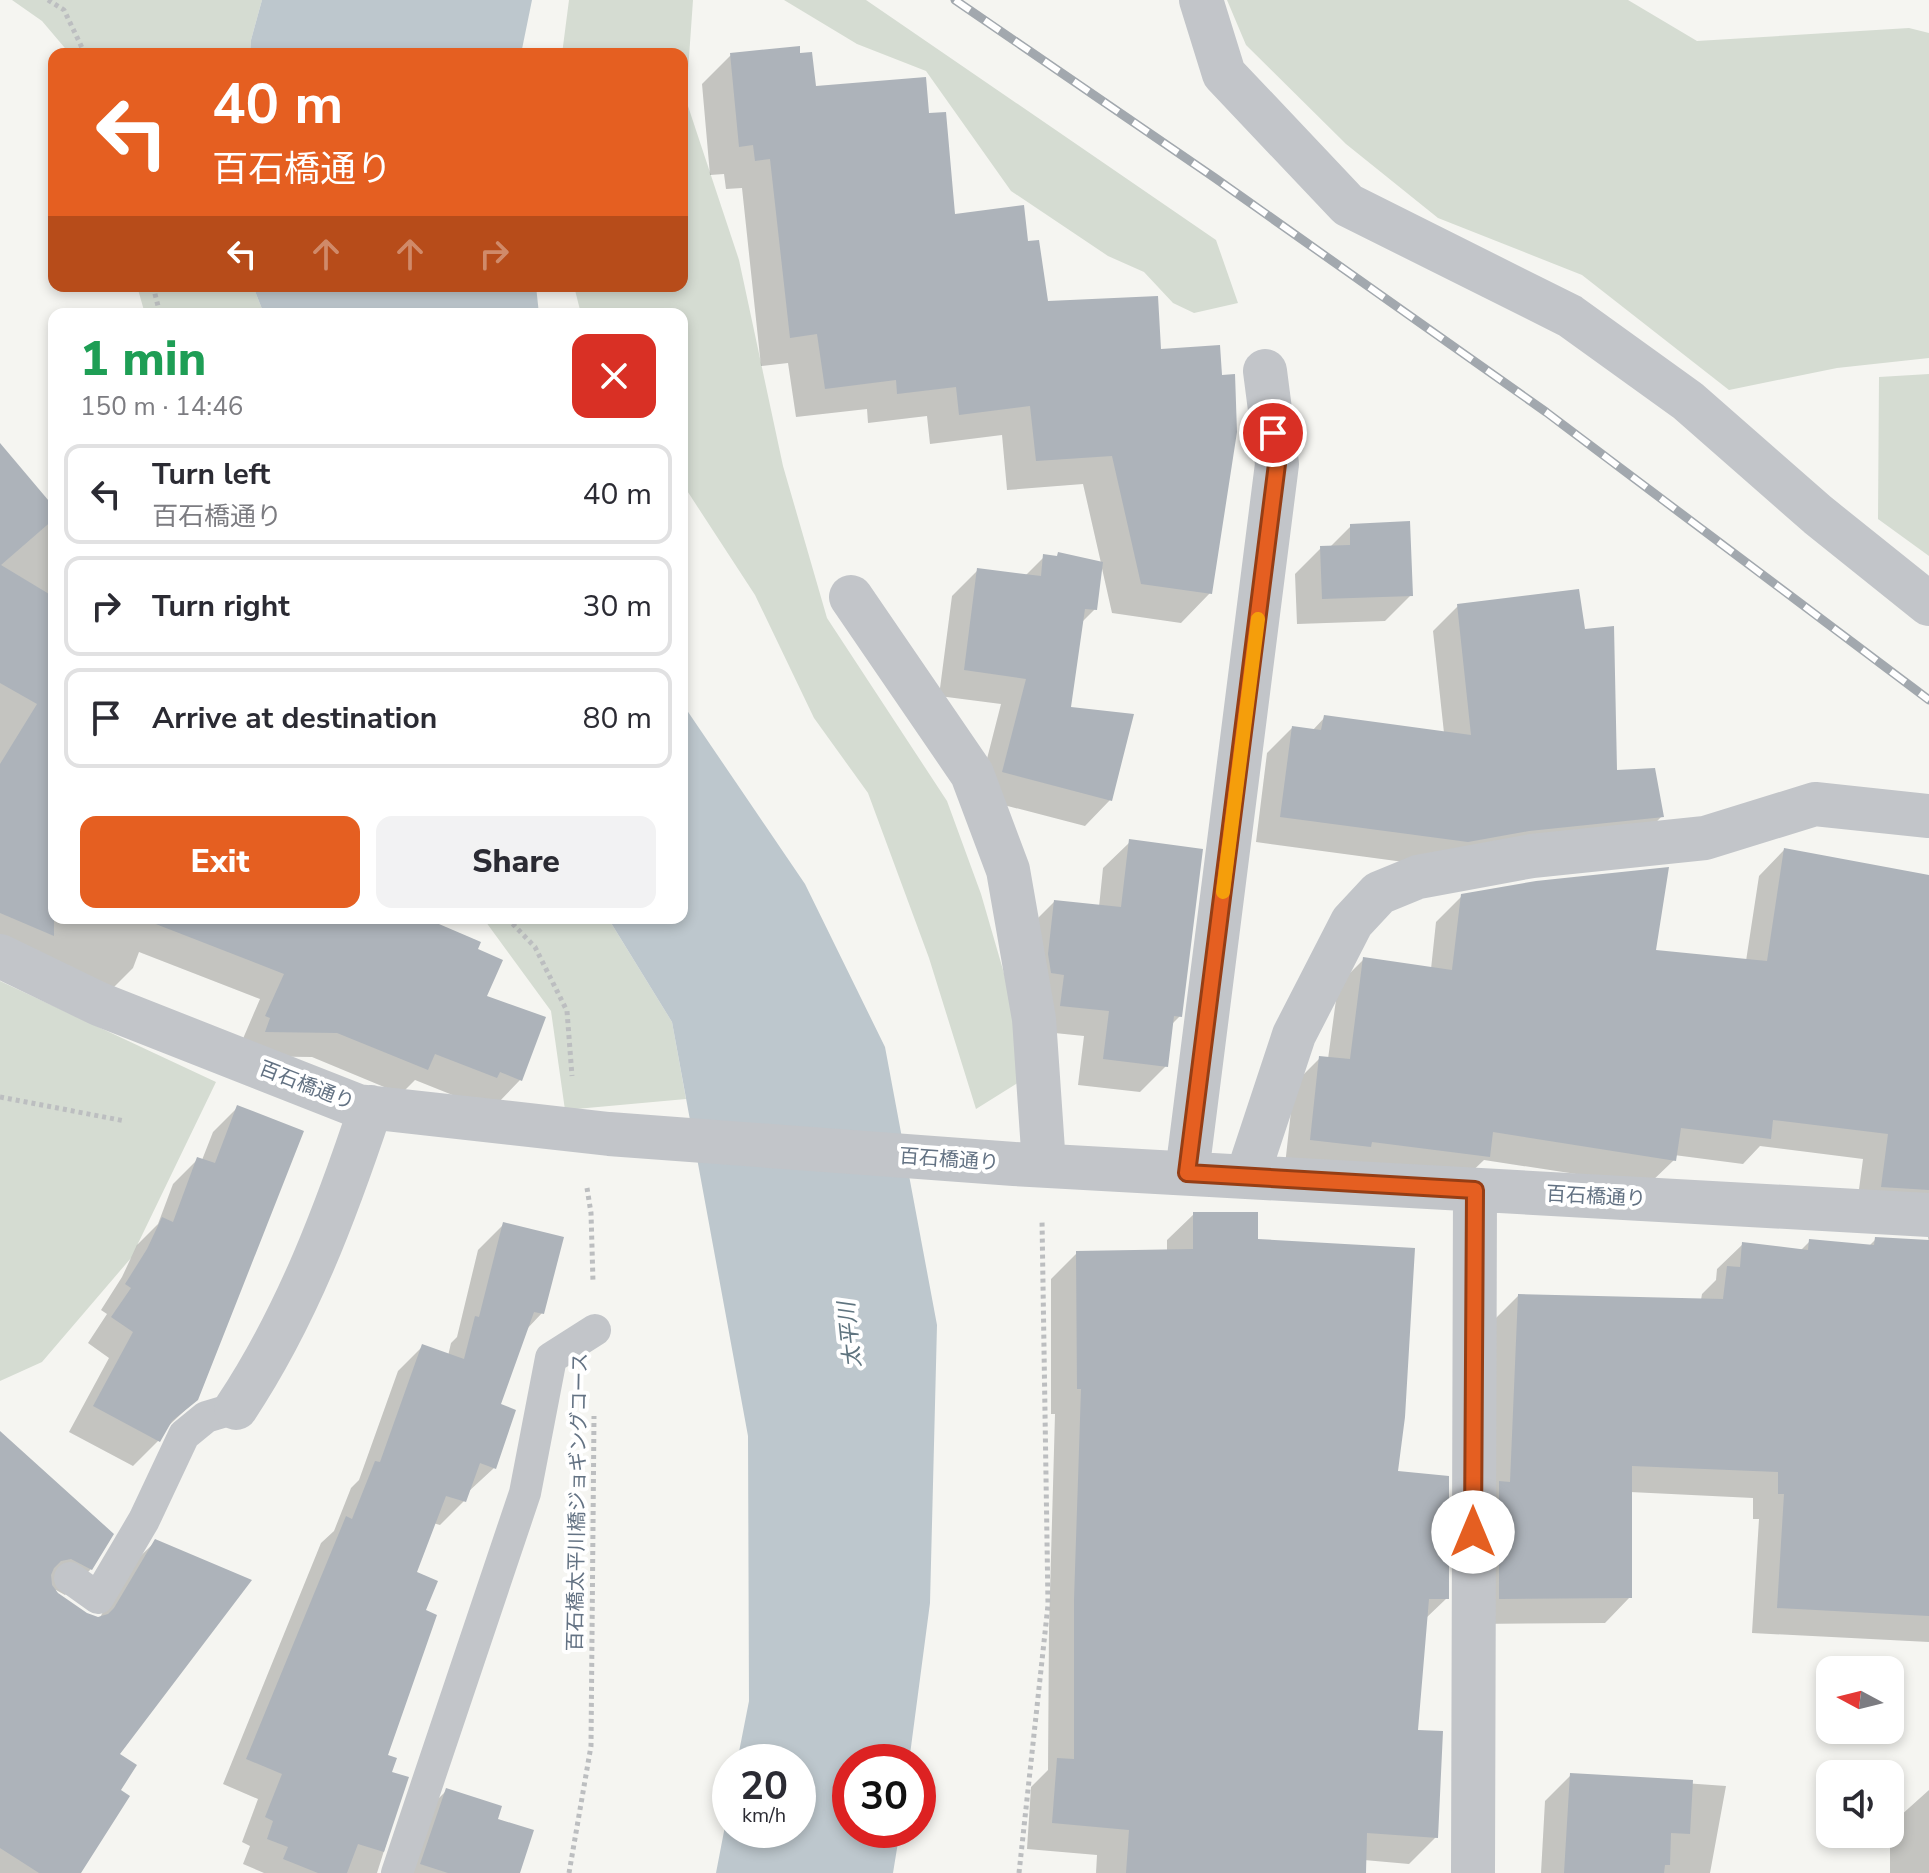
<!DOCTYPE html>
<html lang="en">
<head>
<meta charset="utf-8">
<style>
	body { margin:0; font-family:"Nunito Sans","Noto Sans JP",sans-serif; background:#f2f2f3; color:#2b2b33; height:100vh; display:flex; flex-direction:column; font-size:30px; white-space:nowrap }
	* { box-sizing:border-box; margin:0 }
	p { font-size:26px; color:#7c7c81 }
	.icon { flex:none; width:44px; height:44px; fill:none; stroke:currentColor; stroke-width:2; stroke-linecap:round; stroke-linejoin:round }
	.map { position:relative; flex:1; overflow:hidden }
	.details { position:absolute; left:48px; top:308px; width:640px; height:616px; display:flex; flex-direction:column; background:#fff; border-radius:16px; box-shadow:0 4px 12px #0003 }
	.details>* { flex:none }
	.banner { position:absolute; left:48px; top:48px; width:640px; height:244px; border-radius:16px; box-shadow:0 4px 12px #0003; background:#e55f21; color:#fff; overflow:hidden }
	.needle { width:52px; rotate:277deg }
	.tools { position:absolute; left:1816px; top:1656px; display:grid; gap:16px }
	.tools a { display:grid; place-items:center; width:88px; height:88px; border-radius:16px; background:#fff; box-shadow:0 4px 12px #0003; font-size:40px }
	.speed { position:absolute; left:712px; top:1744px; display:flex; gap:16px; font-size:40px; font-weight:700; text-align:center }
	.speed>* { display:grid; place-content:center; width:104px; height:104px; border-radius:50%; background:#fff; box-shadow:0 4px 12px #0003; line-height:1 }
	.speed small { font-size:20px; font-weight:400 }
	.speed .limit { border:12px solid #d22; background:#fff; color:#111 }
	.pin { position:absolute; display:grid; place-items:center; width:68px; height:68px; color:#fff; margin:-34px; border:4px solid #fff; border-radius:50%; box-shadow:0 2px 8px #0007 }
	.me { position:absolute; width:88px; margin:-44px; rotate:0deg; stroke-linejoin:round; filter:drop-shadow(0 0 6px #0008) }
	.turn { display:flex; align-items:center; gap:28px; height:168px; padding:0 32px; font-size:36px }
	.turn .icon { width:104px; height:104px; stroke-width:2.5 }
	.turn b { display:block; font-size:56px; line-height:68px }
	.lanes { display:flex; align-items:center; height:76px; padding:0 32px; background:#0003; justify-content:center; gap:40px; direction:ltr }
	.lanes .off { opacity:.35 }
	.round { display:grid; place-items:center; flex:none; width:84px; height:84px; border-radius:16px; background:#f2f2f3 }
	.headline { display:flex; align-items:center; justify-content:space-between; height:136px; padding:0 32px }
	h1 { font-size:48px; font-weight:800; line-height:60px; color:#1e9e55 }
	.cta { display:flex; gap:16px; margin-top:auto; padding:16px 32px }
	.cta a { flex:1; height:92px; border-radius:16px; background:#e55f21; color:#fff; font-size:32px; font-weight:800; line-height:92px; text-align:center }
	.cta a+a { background:#f2f2f3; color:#2b2b33 }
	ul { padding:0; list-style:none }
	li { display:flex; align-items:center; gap:24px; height:100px; margin:0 16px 12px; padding:0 16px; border:4px solid #e1e1e2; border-radius:16px }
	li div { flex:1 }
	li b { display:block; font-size:30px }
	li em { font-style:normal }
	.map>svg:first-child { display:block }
	.green { fill:#d5dcd2 }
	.water { fill:#bdc7cd }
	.shadow { fill:#0003 }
	.building { fill:#adb3ba }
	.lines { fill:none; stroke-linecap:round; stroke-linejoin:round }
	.path { stroke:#bcbec0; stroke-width:5; stroke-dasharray:4 4; stroke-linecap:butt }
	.lane { stroke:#c2c5c9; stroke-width:32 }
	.street { stroke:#c2c5c9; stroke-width:44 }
	.rail-casing { stroke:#a2a8ae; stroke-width:9 }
	.rail { stroke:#fff; stroke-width:6; stroke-dasharray:18; stroke-linecap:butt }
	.route-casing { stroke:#953e15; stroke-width:20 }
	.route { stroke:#e55f21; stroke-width:14 }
	.slow { stroke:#f59e0b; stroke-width:14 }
	.labels { text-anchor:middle; stroke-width:8; stroke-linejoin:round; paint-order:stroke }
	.street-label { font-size:20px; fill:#637283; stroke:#fff }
	.water-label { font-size:22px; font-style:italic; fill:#5f747f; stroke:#fff }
</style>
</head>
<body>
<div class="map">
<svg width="1929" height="1873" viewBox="0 0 1929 1873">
	<rect width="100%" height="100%" fill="#f5f5f1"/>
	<path class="green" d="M12 0H262L251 40 250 54H70L42 21Z
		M569 0H693L686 100 739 260 783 466 827 618 947 801 981 894 1010 994 1021 1081 976 1109 929 958 868 793 814 718 755 595 682 483V314H581L574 286H682V54H562Z
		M784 0H866L1216 240 1238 303 1194 313 1173 303 1144 272 1108 256 1011 191 926 71 857 44Z
		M1227 0H1628L1697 41 1909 28 1929 33V358L1837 368 1729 390 1582 275 1438 218 1346 144 1246 45Z
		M137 286H253L264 314H145Z
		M1929 374V556L1878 519 1879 377Z
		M483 918H608L672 1022 686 1099 565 1110 551 1011Z
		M0 981 216 1082 131 1258 42 1362 0 1381Z"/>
	<path class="water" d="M262 0H532L521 54H250L251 40Z
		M253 286H536L539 314H264Z
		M682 703 805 884 885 1047 937 1325 930 1603 909 1762H850V1830H900L893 1873H716L730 1800V1830H798V1762H737L749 1701 748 1436 672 1022 608 918H682Z"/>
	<path class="shadow" d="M731 55 814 89 927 115 953 216 1026 243 1047 303 1159 351 1210 593 1181 623 1112 613 1101 564 1095 609 1081 623 1069 708 1110 800 1085 826 977 798 1001 704 939 696 952 596 978 570 1025 576 1044 557 1101 563 1083 484 1007 490 1002 435 930 444 927 416 868 423 867 409 796 417 788 363 761 366 742 188 726 189 724 174 710 175 702 84Z
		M0 449 54 510V918H420L475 950 484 997 520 1080 496 1105 475 1097 470 1102 415 1080 401 1094 312 1057 242 1056V1041L260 999 139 952 133 968 108 993 0 948Z
		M1351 526 1411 595 1385 621 1297 624 1295 574 1321 548H1329Z
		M1458 606 1584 631 1615 773 1662 816 1637 842 1441 867 1256 842 1267 753 1292 728 1312 731 1325 717 1444 733 1433 631Z
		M1130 842 1180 1016 1171 1025 1166 1066 1140 1092 1078 1085 1084 1036 1035 1031 1028 928 1054 902 1099 907 1103 868Z
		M1784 850 1929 878V1642L1752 1633 1759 1519H1753V1498L1630 1492V1597L1605 1623 1474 1624 1492 1322 1518 1296 1701 1300 1702 1294 1716 1280 1717 1269 1743 1244 1800 1251 1810 1241 1868 1247 1876 1239 1929 1242 1926 1229 1856 1212 1863 1159 1760 1146 1743 1164 1674 1155V1160L1648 1185 1484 1160 1462 1181 1285 1165 1294 1084 1320 1058 1328 1059 1338 985 1364 959 1431 969 1436 922 1462 896 1654 952 1746 961 1759 876Z
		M238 1107 197 1399 164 1430 158 1441 133 1466 69 1432 109 1358 88 1343 107 1314 101 1310 122 1277 137 1245 158 1224 173 1184 198 1159 202 1160 213 1132Z
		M1194 1214 1256 1241 1396 1472 1447 1598 1425 1619 1416 1732 1436 1837 1409 1864 1364 1860V1873H1096L1097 1855 1027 1849 1031 1787 1048 1770 1049 1628 1055 1414H1051V1279L1077 1253 1167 1252V1240Z
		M503 1225 542 1313 525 1331 498 1406 494 1468 468 1492 465 1500 440 1525 433 1523 414 1573 424 1611 386 1756 389 1773 407 1778 377 1873H264L243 1864 250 1846 242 1842 258 1799 223 1784 321 1543 334 1531 351 1488 359 1480 398 1371 423 1346 448 1356 451 1343 457 1337 478 1250Z
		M0 1434 91 1569 65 1595 56 1590 55 1593 86 1615 99 1619 129 1567 155 1542 117 1755 118 1791 79 1873H0Z
		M1571 1775 1726 1786 1710 1873H1541L1545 1801Z
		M1929 1790V1873H1890V1825Z
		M446 1791 496 1820 518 1873H402L421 1816Z"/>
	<path class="building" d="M800 46V53L812 52 816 86 926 77 929 113 946 112 955 214 1024 205 1028 241 1039 240 1048 301 1158 296 1161 349 1220 345 1222 375 1235 374 1237 432 1212 594 1141 584 1112 456 1036 461 1030 406 959 415 956 387 897 394 896 380 825 389 817 334 790 338 770 159 755 161 753 145 739 147 730 53Z
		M0 443 54 507V519L1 565 54 597V936L0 913V764L37 704 0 683Z
		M1410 521 1413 596 1322 599 1320 546 1350 545V524Z
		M1058 552 1103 562 1097 610 1085 609 1071 707 1134 714 1112 801 1002 772 1026 679 964 670 977 568 1041 576 1043 554 1057 556Z
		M1579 589 1585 629 1614 626 1617 770 1655 768 1664 817 1529 831 1468 842 1280 817 1292 726 1321 730 1324 715 1471 735 1457 604Z
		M1129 839 1203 849 1182 1017 1174 1016 1168 1067 1103 1059 1109 1011 1060 1006 1064 975 1051 973 1048 954 1054 900 1121 907Z
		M1784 848 1929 875V1190L1881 1187 1888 1134 1773 1120 1771 1139 1681 1128 1676 1161 1493 1132 1490 1157 1372 1142 1371 1147 1310 1140 1319 1056 1350 1059 1363 957 1452 970 1461 894 1536 881 1669 867 1656 950 1767 961Z
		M149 918H425L481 942 478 949 503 960 487 996 546 1017 522 1081 500 1072 497 1078 435 1054 428 1070 337 1033 265 1032 270 1018 265 1016 284 974 148 921Z
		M237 1105 304 1131 198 1400 172 1421 160 1442 93 1406 133 1332 111 1317 131 1288 125 1284 147 1249 162 1217 173 1222 197 1157 215 1163Z
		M1193 1212H1258V1239L1415 1248 1405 1417 1398 1471 1449 1476V1599H1429L1418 1730 1443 1731 1438 1838 1367 1833 1366 1873H1126L1129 1830 1052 1823 1057 1758 1074 1759V1600L1081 1389H1077L1076 1251 1193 1249Z
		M503 1222 564 1237 544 1314 534 1312 501 1404 516 1410 496 1469 480 1463 466 1502 446 1496 417 1572 438 1581 426 1610 437 1615 388 1755 397 1758 392 1772 409 1777 384 1852 358 1844 347 1873H318L283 1859 288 1847 267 1839 273 1821 265 1817 282 1774 246 1759 346 1516 352 1519 375 1461 380 1462 422 1344 464 1359 475 1316 479 1317Z
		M1875 1237 1929 1240V1616L1777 1608 1784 1494H1778V1472L1632 1466V1598L1499 1599V1481L1510 1482 1518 1294 1723 1299 1727 1266 1740 1267 1742 1242 1808 1250 1809 1239 1874 1245Z
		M0 1431 114 1534 92 1570 71 1559 61 1561 54 1568 51 1575 52 1585 58 1593 87 1613 98 1617 108 1614 114 1608 155 1539 252 1580 120 1754 137 1765 121 1790 130 1796 81 1873H39L0 1848Z
		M1570 1773 1693 1780 1690 1834 1671 1833 1670 1865H1665L1664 1873H1564Z
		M446 1788 502 1806 498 1819 534 1830 520 1873H448L420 1864Z"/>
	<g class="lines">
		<path class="path" d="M48 0 64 10 85 54
			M153 286 160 314
			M507 918 535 947 567 1011 572 1076
			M0 1097 125 1121
			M587 1188 591 1213 593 1282
			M569 1873 591 1746 594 1416
			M1019 1873 1048 1605 1042 1220"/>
		<path class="lane" d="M70 1578 98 1598 144 1520 184 1435 206 1417 236 1408
			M397 1873 525 1493 551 1358 595 1330"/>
		<path class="street" d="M1201 0 1224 74 1348 205 1570 316 1688 401 1818 515 1929 604
			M851 597 972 774 1008 870 1034 1019 1044 1165
			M0 956 99 1004 358 1106 609 1134 1014 1164 1929 1215
			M1187 1173 1277 464 1265 371
			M1247 1177 1294 1035 1352 922 1379 893 1418 877 1532 856 1705 838 1815 804 1929 816
			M236 1408C297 1316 336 1212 371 1107
			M1473 1873 1475 1190"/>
		<g class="rail-casing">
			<path id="rail" d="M955 0 1215 178 1546 412 1929 700"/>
		</g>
		<use href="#rail" class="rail"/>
	</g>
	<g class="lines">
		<g class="route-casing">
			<path id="route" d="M1273 433 1277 464 1187 1173 1475 1190 1473 1532"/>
		</g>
		<use href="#route" class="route"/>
		<path class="slow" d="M1223 892 1258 619"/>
	</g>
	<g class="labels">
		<g class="street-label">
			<text transform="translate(307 1085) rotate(21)" y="7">百石橋通り</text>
			<text transform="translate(949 1159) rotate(4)" y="7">百石橋通り</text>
			<text transform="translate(1596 1196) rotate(3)" y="7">百石橋通り</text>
			<text transform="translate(577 1502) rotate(-89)" y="7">百石橋太平川橋ジョギングコース</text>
		</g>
		<g class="water-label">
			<text transform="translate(849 1335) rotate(-96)" y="8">太平川</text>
		</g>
	</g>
</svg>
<div class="tools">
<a><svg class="needle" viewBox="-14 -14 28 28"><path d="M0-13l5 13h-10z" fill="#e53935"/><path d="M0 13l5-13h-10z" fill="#7c7c81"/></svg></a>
<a><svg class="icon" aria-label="sound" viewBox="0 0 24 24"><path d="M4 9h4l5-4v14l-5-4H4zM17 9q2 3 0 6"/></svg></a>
</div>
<div class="speed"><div>20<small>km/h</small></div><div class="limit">30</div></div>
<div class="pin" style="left:1273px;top:433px;background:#d93025"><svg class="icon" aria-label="arrive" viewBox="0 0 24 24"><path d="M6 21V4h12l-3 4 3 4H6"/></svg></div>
<svg class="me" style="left:1473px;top:1532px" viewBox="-20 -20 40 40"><circle r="19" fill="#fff"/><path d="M0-13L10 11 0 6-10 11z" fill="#e55f21"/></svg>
<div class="banner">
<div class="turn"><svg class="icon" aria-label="left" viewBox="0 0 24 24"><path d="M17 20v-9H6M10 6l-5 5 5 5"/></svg><div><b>40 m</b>百石橋通り</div></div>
<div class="lanes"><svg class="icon" aria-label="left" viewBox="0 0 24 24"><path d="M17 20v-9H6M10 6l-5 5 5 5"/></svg><svg class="icon off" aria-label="ahead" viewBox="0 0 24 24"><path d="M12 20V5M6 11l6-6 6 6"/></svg><svg class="icon off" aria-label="ahead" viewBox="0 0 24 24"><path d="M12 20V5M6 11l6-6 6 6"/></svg><svg class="icon off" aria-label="right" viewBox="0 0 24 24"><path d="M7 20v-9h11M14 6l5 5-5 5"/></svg></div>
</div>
<section class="details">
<div class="headline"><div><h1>1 min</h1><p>150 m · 14:46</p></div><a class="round" style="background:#d93025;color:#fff"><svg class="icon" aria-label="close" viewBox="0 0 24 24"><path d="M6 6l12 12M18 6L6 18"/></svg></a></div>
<ul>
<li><svg class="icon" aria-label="left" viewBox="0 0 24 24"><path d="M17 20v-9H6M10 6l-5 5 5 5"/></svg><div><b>Turn left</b><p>百石橋通り</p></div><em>40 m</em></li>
<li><svg class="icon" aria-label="right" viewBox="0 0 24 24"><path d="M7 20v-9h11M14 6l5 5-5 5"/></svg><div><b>Turn right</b></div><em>30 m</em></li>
<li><svg class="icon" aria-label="arrive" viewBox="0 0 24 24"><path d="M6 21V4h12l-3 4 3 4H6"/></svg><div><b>Arrive at destination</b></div><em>80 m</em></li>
</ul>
<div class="cta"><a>Exit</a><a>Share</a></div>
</section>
</div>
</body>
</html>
